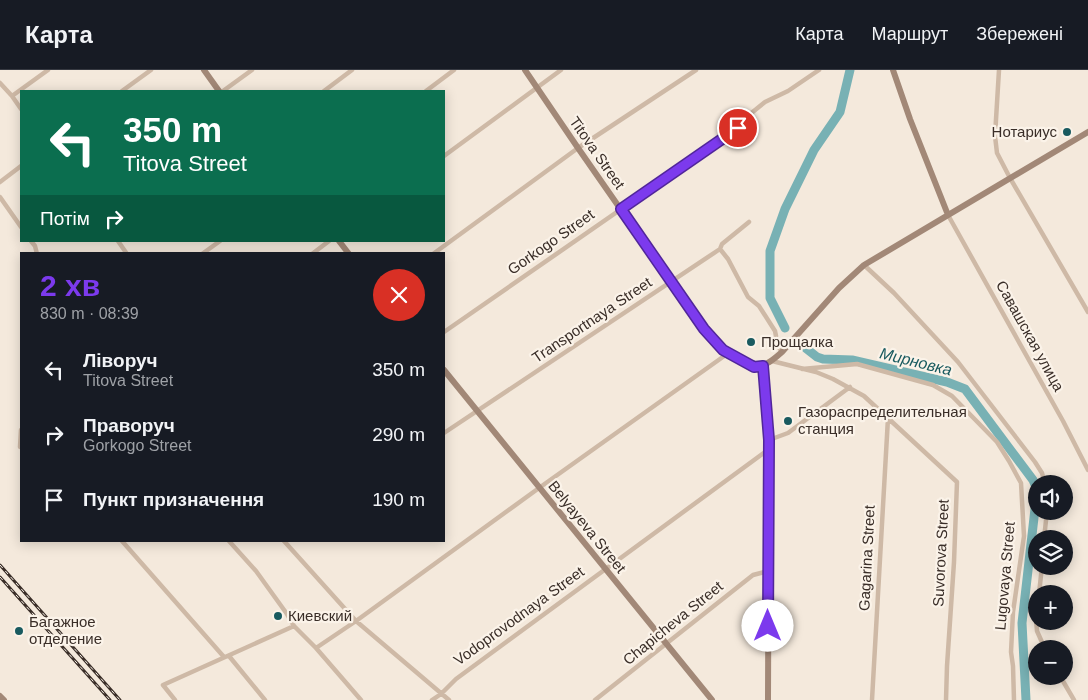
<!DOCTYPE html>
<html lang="uk">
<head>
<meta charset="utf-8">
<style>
	body { margin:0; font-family:Helvetica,sans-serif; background:#20242c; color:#f1f3f6; height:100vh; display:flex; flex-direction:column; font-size:19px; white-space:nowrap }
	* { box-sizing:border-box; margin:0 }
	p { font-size:16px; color:#9ea1a6 }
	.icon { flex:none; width:28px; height:28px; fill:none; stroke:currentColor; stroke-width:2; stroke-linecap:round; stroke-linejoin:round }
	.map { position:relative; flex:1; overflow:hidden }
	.panel { position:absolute; left:20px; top:182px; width:425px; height:290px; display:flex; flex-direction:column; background:#171b24; border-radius:0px; box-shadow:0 2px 12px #0003 }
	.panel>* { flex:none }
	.guide { position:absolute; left:20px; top:20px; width:425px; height:152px; border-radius:0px; box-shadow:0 2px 12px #0003; background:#0b6e4f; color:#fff; overflow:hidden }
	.fabs { position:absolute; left:1028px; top:405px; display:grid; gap:10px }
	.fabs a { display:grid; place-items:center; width:45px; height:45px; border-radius:50%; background:#171b24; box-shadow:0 2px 12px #0003; font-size:25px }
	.pin { position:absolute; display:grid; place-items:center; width:42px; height:42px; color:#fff; margin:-21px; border:2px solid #fff; border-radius:50%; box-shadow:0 1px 5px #0007 }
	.me { position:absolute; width:55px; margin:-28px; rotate:0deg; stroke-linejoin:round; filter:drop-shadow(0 0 4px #0008) }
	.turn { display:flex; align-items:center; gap:18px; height:105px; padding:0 20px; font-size:22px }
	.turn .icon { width:65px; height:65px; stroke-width:2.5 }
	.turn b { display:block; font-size:35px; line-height:42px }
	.then { display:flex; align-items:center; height:48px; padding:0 20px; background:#0003; gap:10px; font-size:19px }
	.round { display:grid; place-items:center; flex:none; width:52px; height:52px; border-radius:26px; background:#20242c }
	.headline { display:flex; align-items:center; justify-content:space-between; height:85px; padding:0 20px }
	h1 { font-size:30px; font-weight:600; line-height:38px; color:#7c3aed }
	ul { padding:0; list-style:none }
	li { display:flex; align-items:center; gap:15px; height:65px; padding:0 20px }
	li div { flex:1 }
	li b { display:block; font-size:19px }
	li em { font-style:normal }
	header { display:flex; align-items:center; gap:30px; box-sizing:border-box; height:70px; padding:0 25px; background:#171b24; border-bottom:1px solid #363941 }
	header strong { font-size:24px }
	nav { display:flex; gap:28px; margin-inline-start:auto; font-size:18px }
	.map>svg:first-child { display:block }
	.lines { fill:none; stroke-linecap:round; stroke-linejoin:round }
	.river { stroke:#78b1b4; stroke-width:9 }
	.street { stroke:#ceb9a6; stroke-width:4.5 }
	.secondary { stroke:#a28877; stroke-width:6 }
	.rail-casing { stroke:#3a2e28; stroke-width:3 }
	.rail { stroke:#fbf3e9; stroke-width:1; stroke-dasharray:4; stroke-linecap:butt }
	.route-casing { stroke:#51269a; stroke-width:12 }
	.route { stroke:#7c3aed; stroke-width:9 }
	.poi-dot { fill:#195a5f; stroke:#fbf3e9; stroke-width:2 }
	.labels { text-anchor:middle; stroke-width:4.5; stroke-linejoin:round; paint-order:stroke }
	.poi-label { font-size:15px; fill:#3a2e28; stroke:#fbf3e9; text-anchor:start }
	.street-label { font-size:15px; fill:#3a2e28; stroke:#fbf3e9 }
	.water-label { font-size:16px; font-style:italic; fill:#195a5f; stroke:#fbf3e9 }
</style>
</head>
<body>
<header>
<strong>Карта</strong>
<nav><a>Карта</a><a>Маршрут</a><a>Збережені</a></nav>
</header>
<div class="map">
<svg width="1088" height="630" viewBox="0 0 1088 630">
	<rect width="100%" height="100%" fill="#f4e9dc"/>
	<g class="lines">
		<path class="river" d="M785 258 770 228V181L785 139 814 80 840 42 850 0
			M803 276 817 287 823 289 852 290 947 312 965 319 1033 410 1036 417
			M1026 630 1022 553 1036 430"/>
		<path class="street" d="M999 0 995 66 997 83 1010 108 1088 242
			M0 13 12 26 21 39
			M122 21 151 0
			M223 21 252 0
			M324 21 352 0
			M426 21 454 0
			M12 26 48 0
			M444 86 561 0
			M0 112 21 96
			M0 127 21 157
			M948 145 1063 351 1088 400
			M31 171 35 176 37 184
			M118 171 127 184
			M720 179 728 189 748 227 759 236 775 261 776 266 775 272 782 282
			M202 184 220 171
			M312 184 329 171
			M433 184 578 78 696 0
			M864 195 894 223 958 292 1035 392 1042 403 1045 414
			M444 262 738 58 744 49 765 32 788 21 819 0
			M772 291 816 302 833 309 864 326 957 412 954 492 947 596 946 630
			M802 299 857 294 933 315 952 326 997 372 1009 391 1021 413 1024 466 1013 542 1011 582 1013 596 1014 630
			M444 363 720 179 722 174 749 152
			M769 370 788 363 850 317
			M20 377 21 360
			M1044 469 1047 441
			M122 471 224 587
			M229 471 256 501 287 544 294 556 316 578 361 630
			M284 471 356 551 449 630
			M1039 524 1042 496
			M1036 549 1037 561 1045 579
			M316 578 356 551 539 418 727 284
			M229 586 265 630
			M1060 606 1074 630
			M175 630 163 615 294 556
			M432 630 441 624 456 609 769 379
			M595 630 753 505 768 501
			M872 630 888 348"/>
		<path class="secondary" d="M204 0 219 21
			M525 0 578 78 704 259 723 281 754 297C766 296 773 290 782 282L839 218 864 195 1088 62
			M893 0 910 49 948 145
			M339 171 349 184
			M763 296 769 370 768 630
			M444 300 712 630
			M0 626 4 630"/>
		<g class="rail-casing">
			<path id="rail" d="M0 495 120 630
				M0 507 110 630"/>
		</g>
		<use href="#rail" class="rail"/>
	</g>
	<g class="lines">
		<g class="route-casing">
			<path id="route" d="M738 58 621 139 704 259 723 280 754 297 763 296 769 370 768 556"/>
		</g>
		<use href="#route" class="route"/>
	</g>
	<g class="poi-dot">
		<circle cx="1067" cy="62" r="5"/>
		<circle cx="751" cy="272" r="5"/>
		<circle cx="788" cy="351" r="5"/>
		<circle cx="278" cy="546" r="5"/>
		<circle cx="19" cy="561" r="5"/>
	</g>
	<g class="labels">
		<g class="poi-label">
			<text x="1057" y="67" text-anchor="end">Нотариус</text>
			<text x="761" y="277">Прощалка</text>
			<text x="798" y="347">Газораспределительная<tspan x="798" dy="17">станция</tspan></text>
			<text x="288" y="551">Киевский</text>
			<text x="29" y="557">Багажное<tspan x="29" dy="17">отделение</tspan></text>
		</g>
		<g class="street-label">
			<text transform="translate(597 83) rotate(55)" y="5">Titova Street</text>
			<text transform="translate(551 172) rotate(-35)" y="5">Gorkogo Street</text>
			<text transform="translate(592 250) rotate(-34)" y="5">Transportnaya Street</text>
			<text transform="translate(1030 266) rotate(61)" y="5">Савашская улица</text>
			<text transform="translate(587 457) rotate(51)" y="5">Belyayeva Street</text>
			<text transform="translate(941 483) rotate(-87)" y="5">Suvorova Street</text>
			<text transform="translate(867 488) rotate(-87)" y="5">Gagarina Street</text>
			<text transform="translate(1005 506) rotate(-85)" y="5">Lugovaya Street</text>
			<text transform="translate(519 546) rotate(-36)" y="5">Vodoprovodnaya Street</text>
			<text transform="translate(673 553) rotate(-39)" y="5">Chapicheva Street</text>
		</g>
		<g class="water-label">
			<text transform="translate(916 291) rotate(14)" y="6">Мирновка</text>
		</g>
	</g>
</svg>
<div class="fabs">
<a><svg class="icon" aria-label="sound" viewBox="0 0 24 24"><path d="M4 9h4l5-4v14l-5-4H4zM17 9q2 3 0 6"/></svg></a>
<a><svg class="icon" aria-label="layers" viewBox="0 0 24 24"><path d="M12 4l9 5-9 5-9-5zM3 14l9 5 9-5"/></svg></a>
<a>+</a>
<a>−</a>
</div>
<div class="pin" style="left:738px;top:58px;background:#d93025"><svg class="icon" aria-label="arrive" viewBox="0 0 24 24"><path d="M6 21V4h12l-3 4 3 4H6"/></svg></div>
<svg class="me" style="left:768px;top:556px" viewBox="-20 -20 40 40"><circle r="19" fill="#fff"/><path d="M0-13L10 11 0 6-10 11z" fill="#7c3aed"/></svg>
<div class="guide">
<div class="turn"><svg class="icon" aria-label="left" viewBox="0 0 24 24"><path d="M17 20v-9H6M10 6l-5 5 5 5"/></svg><div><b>350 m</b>Titova Street</div></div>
<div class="then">Потім<svg class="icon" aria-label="right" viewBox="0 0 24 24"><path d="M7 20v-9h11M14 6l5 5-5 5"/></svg></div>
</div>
<section class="panel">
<div class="headline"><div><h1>2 хв</h1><p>830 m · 08:39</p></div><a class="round" style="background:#d93025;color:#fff"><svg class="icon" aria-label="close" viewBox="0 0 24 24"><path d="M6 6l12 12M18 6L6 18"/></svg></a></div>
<ul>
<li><svg class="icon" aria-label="left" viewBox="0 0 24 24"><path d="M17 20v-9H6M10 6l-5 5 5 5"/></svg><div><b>Ліворуч</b><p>Titova Street</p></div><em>350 m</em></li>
<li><svg class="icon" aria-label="right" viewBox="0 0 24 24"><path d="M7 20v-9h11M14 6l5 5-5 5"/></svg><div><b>Праворуч</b><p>Gorkogo Street</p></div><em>290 m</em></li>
<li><svg class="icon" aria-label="arrive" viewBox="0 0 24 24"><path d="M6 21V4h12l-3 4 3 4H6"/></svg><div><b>Пункт призначення</b></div><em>190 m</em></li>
</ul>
</section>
</div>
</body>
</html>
